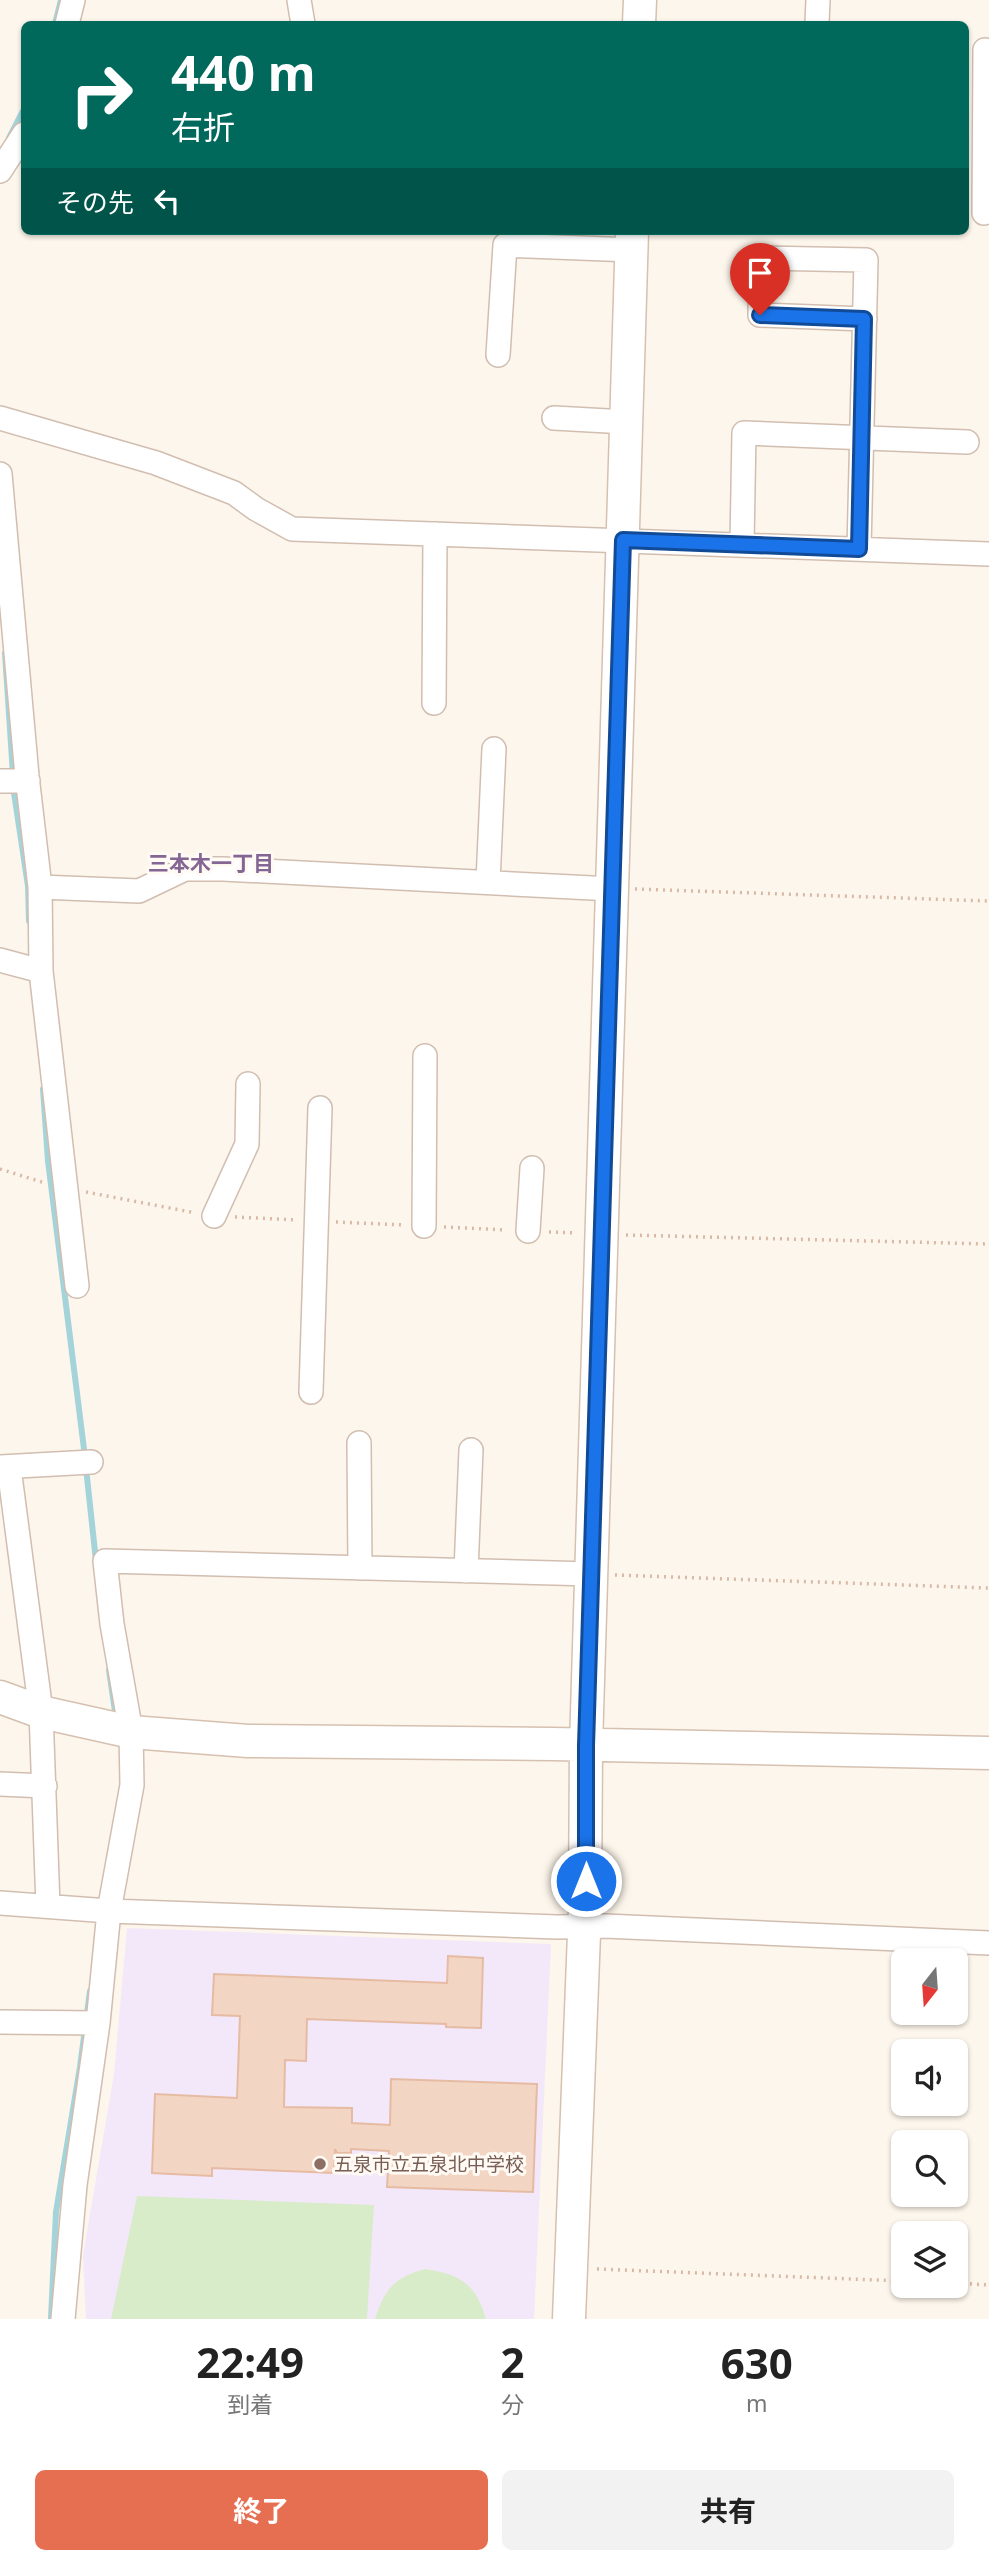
<!DOCTYPE html>
<html lang="ja">
<head>
<meta charset="utf-8">
<style>
	body { margin:0; font-family:"Noto Sans","Noto Sans JP",sans-serif; background:#f2f2f2; color:#222; height:100vh; display:flex; flex-direction:column; font-size:26px; white-space:nowrap }
	* { box-sizing:border-box; margin:0 }
	p { font-size:23px; color:#767676 }
	.icon { flex:none; width:38px; height:38px; fill:none; stroke:currentColor; stroke-width:2; stroke-linecap:round; stroke-linejoin:round }
	.map { position:relative; height:2319px; overflow:hidden }
	.sheet { display:flex; flex-direction:column; background:#fff; flex:1 }
	.sheet>* { flex:none }
	.top-card { position:absolute; left:21px; top:21px; width:948px; height:214px; border-radius:10px; box-shadow:0 2px 5px #0004; background:#00695c; color:#fff; overflow:hidden }
	.needle { width:46px; rotate:197deg }
	.tools { position:absolute; left:891px; top:1948px; display:grid; gap:14px }
	.tools a { display:grid; place-items:center; width:77px; height:77px; border-radius:10px; background:#fff; box-shadow:0 2px 5px #0004; font-size:35px }
	.pin { position:absolute; display:grid; place-items:center; width:60px; height:60px; color:#fff; margin:-72px -30px; border-radius:50% 50% 50% 0; rotate:-45deg; box-shadow:0 0 7px #0007 }
	.pin .icon { rotate:45deg }
	.me { position:absolute; width:77px; margin:-38px; rotate:0deg; stroke-linejoin:round; filter:drop-shadow(0 0 5px #0008) }
	.turn { display:flex; align-items:center; gap:24px; height:147px; padding:0 35px; font-size:32px }
	.turn .icon { width:91px; height:91px; stroke-width:2.5 }
	.turn b { display:block; font-size:49px; line-height:60px }
	.then { display:flex; align-items:center; height:66px; padding:0 35px; background:#0003; gap:14px; font-size:26px }
	.eta { display:flex; justify-content:space-evenly; align-items:center; height:119px; text-align:center }
	.eta b { font-size:42px; font-weight:700; line-height:49px }
	.button { display:flex; gap:14px; margin-top:auto; padding:14px 35px }
	.button a { flex:1; height:80px; border-radius:10px; background:#e76f51; color:#fff; font-size:28px; font-weight:700; line-height:80px; text-align:center }
	.button a+a { background:#f2f2f2; color:#222 }
	.map>svg:first-child { display:block }
	.education { fill:#f3e8fa }
	.green { fill:#d8ecc9 }
	.lines { fill:none; stroke-linecap:round; stroke-linejoin:round }
	.stream { stroke:#a5d3da; stroke-width:6 }
	.building { fill:#f3d5c3; stroke:#e6bba3; stroke-width:2 }
	.street-casing { stroke:#d1beb0; stroke-width:26 }
	.secondary-casing { stroke:#d6c0b0; stroke-width:35 }
	.path { stroke:#d9b8a5; stroke-width:3.5; stroke-dasharray:2 5; stroke-linecap:butt }
	.street { stroke:#fff; stroke-width:23 }
	.secondary { stroke:#fff; stroke-width:32 }
	.route-casing { stroke:#114b97; stroke-width:18 }
	.route { stroke:#1a73e8; stroke-width:12 }
	.education-dot { fill:#8d6e63; stroke:#fffaf3; stroke-width:2.5 }
	.labels { text-anchor:middle; stroke-width:6; stroke-linejoin:round; paint-order:stroke }
	.education-label { font-size:19px; fill:#785e54; stroke:#fffaf3; text-anchor:start }
	.neighbourhood-label { font-size:21px; font-weight:bold; fill:#846695; stroke:#fffaf3 }
</style>
</head>
<body>
<div class="map">
<svg width="989" height="2319" viewBox="0 0 989 2319">
	<rect width="100%" height="100%" fill="#fdf6ec"/>
	<path class="education" d="M127 1928 551 1944 534 2319H86L83 2255 114 2074Z"/>
	<path class="green" d="M137 2196 374 2205 367 2319H111Z
		M425 2269C460 2274 476 2284 486 2319H375C385 2288 394 2278 425 2269Z"/>
	<g class="lines">
		<path class="stream" d="M55 24 61 0
			M9 138 24 109
			M5 653 13 775
			M13 786 28 886 29 921
			M43 1089 48 1161 85 1457
			M86 1468 96 1561
			M109 1670 116 1718
			M51 2319 56 2212 80 2067 90 1991"/>
	</g>
	<path class="building" d="M448 1956 483 1958 481 2028 446 2027V2024L307 2019 306 2061 285 2060 284 2107 352 2108V2123L390 2125 391 2079 537 2084 533 2192 387 2187 389 2151 351 2149V2153H337L335 2149 334 2173 212 2168V2176L152 2173 155 2094 237 2098 240 2016 212 2015 214 1974 447 1983Z"/>
	<g class="lines">
		<g class="street-casing">
			<path id="street" d="M299 0 303 24
				M817 23 818 0
				M67 24 73 0
				M0 171 24 134
				M984 213 985 50
				M498 355 505 245 632 250
				M0 418 156 463 234 493 256 509 292 529 989 554
				M554 418 626 422
				M0 474 27 776 40 887 41 971 77 1286
				M742 544 744 433 967 442
				M859 549 866 260 761 258 760 315 865 319
				M434 703 435 534
				M0 781H28
				M488 882 494 749
				M40 887 139 891 185 869H223L612 889
				M0 960 41 971
				M214 1216 247 1144 248 1084
				M424 1226 425 1056
				M528 1231 532 1168
				M311 1392 320 1108
				M359 1443 360 1568
				M0 1467 91 1462
				M9 1468 41 1712 48 1906
				M466 1571 471 1450
				M0 1784 45 1786
				M0 1903 109 1911 557 1927 605 1926 989 1943
				M0 2022 98 2023
				M63 2319 75 2185 98 2023 109 1911 132 1785 131 1732 112 1624 105 1561 591 1574"/>
		</g>
		<g class="secondary-casing">
			<path id="secondary" d="M639 24 640 0
				M0 1697 41 1712 131 1732 248 1741 553 1744 989 1753
				M569 2319 585 1908 586 1746 632 231"/>
		</g>
		<path class="path" d="M635 889 989 901
			M0 1169 45 1183
			M86 1192 196 1213
			M235 1217 297 1220
			M336 1222 405 1225
			M444 1227 507 1230
			M549 1232 576 1233
			M626 1235 989 1244
			M615 1575 989 1588
			M597 2269 903 2281
			M956 2283 989 2285"/>
		<use href="#street" class="street"/>
		<use href="#secondary" class="secondary"/>
	</g>
	<g class="lines">
		<g class="route-casing">
			<path id="route" d="M586 1881V1746L623 540 859 549 864 319 760 315"/>
		</g>
		<use href="#route" class="route"/>
	</g>
	<circle class="education-dot" cx="320" cy="2164" r="7"/>
	<g class="labels">
		<g class="education-label">
			<text x="334" y="2171">五泉市立五泉北中学校</text>
		</g>
		<g class="neighbourhood-label">
			<text x="211" y="871">三本木一丁目</text>
		</g>
	</g>
</svg>
<div class="tools">
<a><svg class="needle" viewBox="-14 -14 28 28"><path d="M0-13l5 13h-10z" fill="#e53935"/><path d="M0 13l5-13h-10z" fill="#767676"/></svg></a>
<a><svg class="icon" aria-label="sound" viewBox="0 0 24 24"><path d="M4 9h4l5-4v14l-5-4H4zM17 9q2 3 0 6"/></svg></a>
<a><svg class="icon" aria-label="search" viewBox="0 0 24 24"><circle cx="10" cy="10" r="6"/><path d="M15 15l6 6"/></svg></a>
<a><svg class="icon" aria-label="layers" viewBox="0 0 24 24"><path d="M12 4l9 5-9 5-9-5zM3 14l9 5 9-5"/></svg></a>
</div>
<div class="pin" style="left:760px;top:315px;background:#d93025"><svg class="icon" aria-label="arrive" viewBox="0 0 24 24"><path d="M6 21V4h12l-3 4 3 4H6"/></svg></div>
<svg class="me" style="left:586px;top:1881px" viewBox="-20 -20 40 40"><circle r="17" fill="#1a73e8" stroke="#fff" stroke-width="3"/><path d="M0-11L8 9 0 5-8 9z" fill="#fff"/></svg>
<div class="top-card">
<div class="turn"><svg class="icon" aria-label="right" viewBox="0 0 24 24"><path d="M7 20v-9h11M14 6l5 5-5 5"/></svg><div><b>440 m</b>右折</div></div>
<div class="then">その先<svg class="icon" aria-label="left" viewBox="0 0 24 24"><path d="M17 20v-9H6M10 6l-5 5 5 5"/></svg></div>
</div>
</div>
<section class="sheet">
<div class="eta">
<div><b>22:49</b><p>到着</p></div>
<div><b>2</b><p>分</p></div>
<div><b>630</b><p>m</p></div>
</div>
<div class="button"><a>終了</a><a>共有</a></div>
</section>
</body>
</html>
